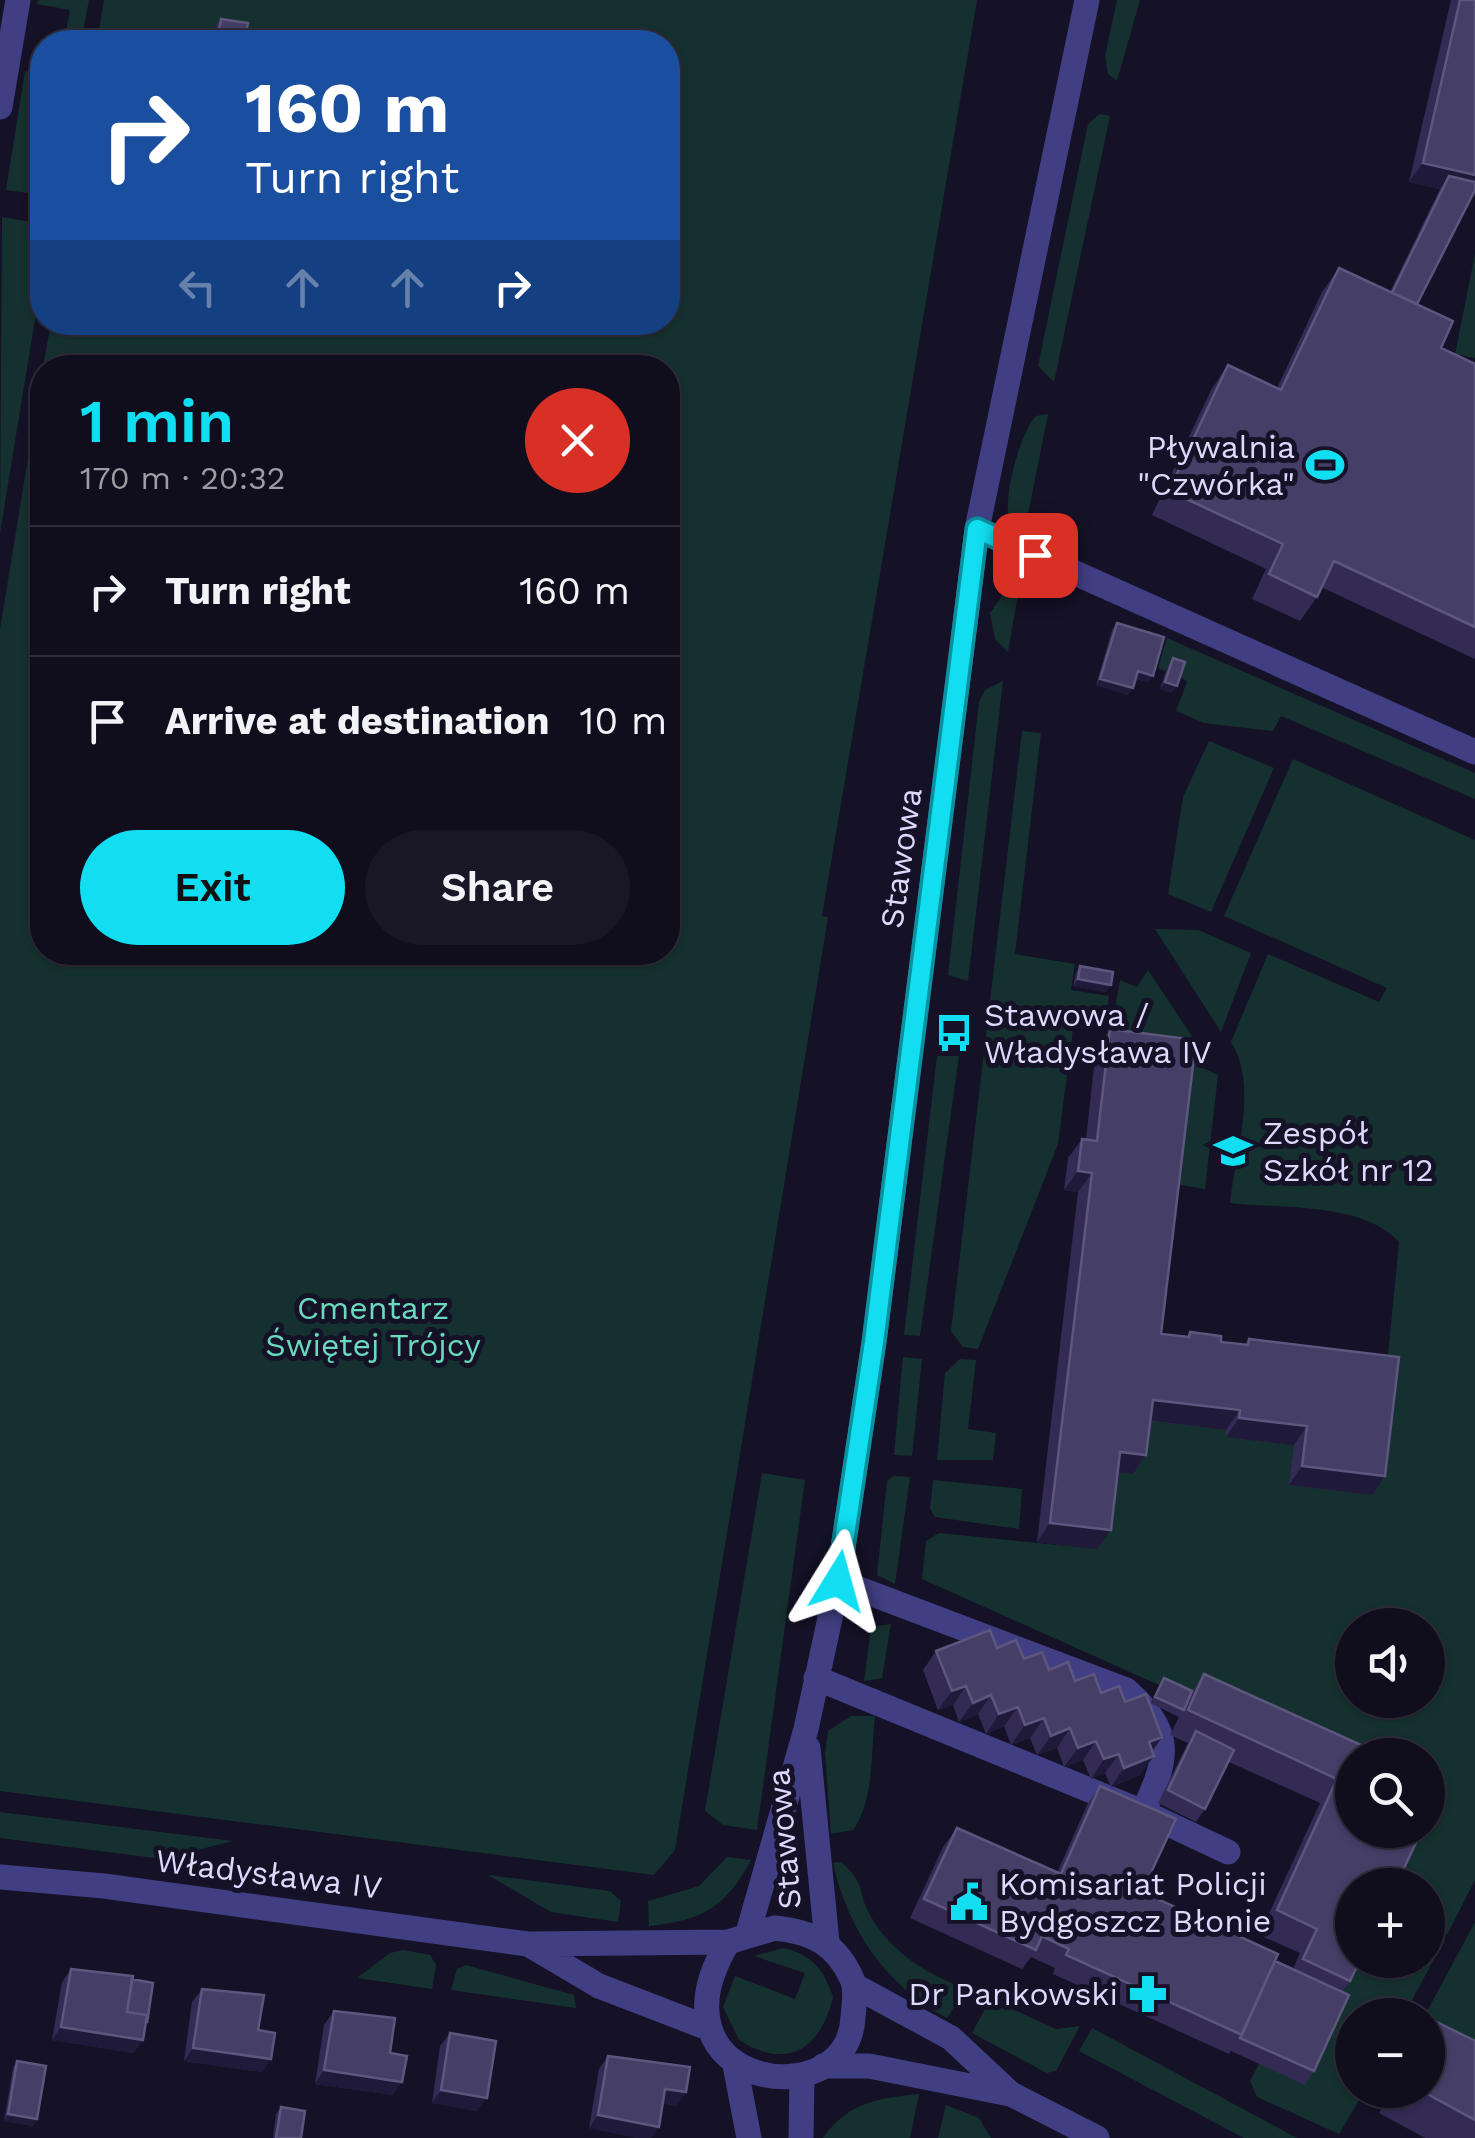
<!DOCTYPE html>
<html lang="en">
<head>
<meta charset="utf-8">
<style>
	body { margin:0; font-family:"Work Sans",sans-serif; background:#191626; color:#f1f3f6; height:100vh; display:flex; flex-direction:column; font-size:38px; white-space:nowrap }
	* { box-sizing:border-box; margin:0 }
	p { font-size:32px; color:#9c9ca4 }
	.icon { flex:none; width:55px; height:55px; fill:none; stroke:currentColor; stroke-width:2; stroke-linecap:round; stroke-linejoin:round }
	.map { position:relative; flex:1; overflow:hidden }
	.details { position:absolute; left:30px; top:355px; width:650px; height:610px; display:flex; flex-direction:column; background:#100d1d; border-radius:40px; box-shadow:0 2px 8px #0004,0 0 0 2px #302d3b }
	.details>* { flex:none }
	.top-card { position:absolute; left:30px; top:30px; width:650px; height:305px; border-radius:40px; box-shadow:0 2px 8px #0004,0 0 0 2px #302d3b; background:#1a4fa0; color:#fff; overflow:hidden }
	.controls { position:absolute; left:1335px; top:1608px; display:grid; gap:20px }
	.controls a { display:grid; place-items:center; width:110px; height:110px; border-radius:50%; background:#100d1d; box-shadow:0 2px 8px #0004,0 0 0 2px #302d3b; font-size:50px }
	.pin { position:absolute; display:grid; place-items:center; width:85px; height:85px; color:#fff; margin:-42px; border-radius:20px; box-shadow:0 5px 15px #0006 }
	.me { position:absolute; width:110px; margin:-55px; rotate:8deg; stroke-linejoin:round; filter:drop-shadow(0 0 8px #0008) }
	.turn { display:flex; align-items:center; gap:35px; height:210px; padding:0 50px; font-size:45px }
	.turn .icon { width:130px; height:130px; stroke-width:2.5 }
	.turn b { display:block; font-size:70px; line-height:85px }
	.lanes { display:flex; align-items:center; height:95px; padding:0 50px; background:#0003; justify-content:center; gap:50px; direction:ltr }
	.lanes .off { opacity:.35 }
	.round { display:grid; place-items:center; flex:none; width:105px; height:105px; border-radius:52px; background:#191626 }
	.head { display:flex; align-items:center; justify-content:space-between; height:170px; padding:0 50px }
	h1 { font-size:60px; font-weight:600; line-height:75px; color:#11def1 }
	.button { display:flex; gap:20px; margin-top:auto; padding:20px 50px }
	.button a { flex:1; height:115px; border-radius:60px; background:#11def1; color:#111; font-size:40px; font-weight:600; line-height:115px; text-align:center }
	.button a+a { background:#191626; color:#f1f3f6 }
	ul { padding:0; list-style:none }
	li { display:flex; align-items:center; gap:30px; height:130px; padding:0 50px; border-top:2px solid #302d3b }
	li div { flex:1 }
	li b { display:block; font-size:38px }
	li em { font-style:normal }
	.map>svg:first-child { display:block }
	.green { fill:#15312f; fill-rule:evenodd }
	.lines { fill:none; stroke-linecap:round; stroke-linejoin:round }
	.minor { stroke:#413f83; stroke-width:25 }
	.wall { fill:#332b54 }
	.shaded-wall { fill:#1f193a }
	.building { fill:#453e66; stroke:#5d567e; stroke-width:2.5 }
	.route-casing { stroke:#0b909d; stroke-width:25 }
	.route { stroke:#11def1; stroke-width:18 }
	.labels { text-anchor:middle; stroke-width:10; stroke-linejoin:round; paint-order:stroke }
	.poi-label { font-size:32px; fill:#ddd9fd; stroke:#151127; text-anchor:start }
	.street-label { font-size:32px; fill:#ddd9fd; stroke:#151127 }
	.park-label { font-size:32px; fill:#69dabc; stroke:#151127 }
</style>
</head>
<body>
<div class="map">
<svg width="1475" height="2138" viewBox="0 0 1475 2138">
	<rect width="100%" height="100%" fill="#151127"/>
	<path class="green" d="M38 0H89L81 42H64L70 10 37 4Z
		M104 0H977L822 916 828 917 675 1850 654 1875 0 1791V629L42 373V952H668V368L43 367 51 323 668 322V42H97Z
		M1117 0H1140L1117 81 1108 74 1105 56Z
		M25 71 42 74V195L6 190Z
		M1100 114 1110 116 1054 382 1038 366 1088 124Z
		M2 217 42 224V277L0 533Z
		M1475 254V358L1455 354Z
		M1048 414 1023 539C1018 533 1012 527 1009 519 1003 496 1020 433 1036 416Z
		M1020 582 1008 652 995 639 990 613 1008 587Z
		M1167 638 1475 773V799L1281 716 1273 731 1204 723 1176 711 1187 682 1168 665 1165 671 1158 668Z
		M1003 681 968 981 948 975 979 702 985 690Z
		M1022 731 1041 733 1015 954 1075 964 1071 990 1109 996 1105 1025 1073 1029 1058 1144 978 1349 963 1347 951 1331Z
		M1209 741 1274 768 1211 912 1168 894 1183 797Z
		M1293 759 1475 840V1880L1447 1935 1428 1917V1885H1393L1418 1830H1428V1755H1352L1159 1685 922 1579 926 1541 939 1533 1097 1549 1106 1471 1139 1419 1226 1430V1437L1294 1445 1386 1376 1399 1242C1363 1202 1281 1209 1230 1203 1235 1154 1259 1086 1231 1042L1268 954 1379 1002 1387 988 1224 916ZM1352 1625H1428V1700H1352Z
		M1155 929 1198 930 1251 953 1221 1032Z
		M1148 970 1197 1044 1112 1026 1120 980 1137 987Z
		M937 1056H959L920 1336 904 1335Z
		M1183 1059 1218 1075 1205 1189 1168 1183Z
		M903 1357 922 1359 912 1456 894 1455Z
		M960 1359 976 1360 968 1429 996 1433 993 1460H937L945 1373Z
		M762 1473 805 1480 757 1830 723 1825 705 1811Z
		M894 1476 910 1477 895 1584 877 1575 887 1481Z
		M933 1480 1022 1489 1019 1529 935 1517 930 1509Z
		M891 1624 882 1678 864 1681 871 1627Z
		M851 1716H875C871 1751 874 1802 853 1830L831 1834 825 1753 828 1731Z
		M0 1812 233 1841 162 1859 0 1838Z
		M727 1857 751 1860C725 1908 703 1920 649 1926L648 1901 699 1886Z
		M841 1862C867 1885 856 1889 870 1915 889 1949 919 1969 954 1984L960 1998 947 2018C886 1986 848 1930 833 1863Z
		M488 1875 610 1891 621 1901 618 1922 551 1912Z
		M1475 1922V2071L1428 2046 1425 2015Z
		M1428 1942 1438 1952 1404 2015H1352V2090H1365L1339 2134 1257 2097 1250 2081 1259 2064 1333 2005 1358 1960H1428Z
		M784 1948C812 1955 824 1970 833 1997 821 2049 787 2071 739 2040L723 2007 735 1976 795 1999 805 1973 754 1956Z
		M403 1950 430 1955 436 1965 432 1989 357 1978 390 1953Z
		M466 1965 574 1995 576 2008 451 1990 457 1969Z
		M1001 2004 1056 2029 1080 2026 1056 2071 1047 2073 972 2033 985 2009Z
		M1092 2028 1297 2138H1244L1079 2051Z
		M919 2094 910 2138H823C848 2102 879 2098 919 2094Z
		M946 2105 979 2118 991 2138H938Z"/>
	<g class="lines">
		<path class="minor" d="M0 107 18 0
			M977 529 1475 752
			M838 1581 1126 1690C1175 1733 1168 1759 1143 1812
			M816 1678 1143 1812 1228 1852
			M808 1748 827 1942
			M0 1877 104 1886 528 1944 728 1942
			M775 1928C812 1932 836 1943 852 1979 857 1990 854 2004 853 2017 849 2119 641 2088 728 1942Z
			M748 1933 806 1729 838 1581 874 1342 977 529 1087 0
			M528 1944 599 1986 708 2028
			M855 1986 951 2038 1011 2094 1097 2138
			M735 2065 749 2138
			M823 2066H869L1010 2094
			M801 2138 802 2076"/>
	</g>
	<path class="wall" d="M1451 0H1475L1472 197 1417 304 1441 348 1475 364V659L1321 587 1317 597 1300 621 1252 599 1266 569 1152 515 1211 390 1228 365 1277 388 1322 292 1339 268 1390 292 1440 189 1409 182Z
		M221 19 244 42H213L216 25Z
		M1117 623 1148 682 1135 679 1128 695 1096 685 1112 630Z
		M1173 658 1172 693 1160 689 1168 665Z
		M1080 966 1111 985 1106 992 1073 986 1076 973Z
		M1110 1029 1161 1334 1187 1337 1190 1332 1221 1342 1245 1344 1249 1339 1385 1476 1372 1495 1289 1485 1294 1445 1226 1437V1430L1150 1421 1133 1474 1117 1472 1111 1530 1097 1549 1037 1542 1078 1192 1064 1190 1068 1158 1082 1139H1086L1096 1049Z
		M997 1648 1125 1702 1162 1737 1152 1752 1140 1775 1111 1787 1105 1773 1091 1779 1083 1760 1064 1767 1057 1748 1037 1755 1030 1738 1011 1745 1004 1726 986 1734 978 1714 959 1722 953 1705 938 1710 923 1670 936 1651Z
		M1204 1674 1383 1755 1350 1981 1342 1992 1314 2071 1305 2085 1231 2051 1229 2054 1053 1974 1055 1968 1031 1957 1022 1969 910 1918 943 1847 957 1828 1057 1873 1087 1805 1100 1786 1142 1892 1293 1969 1300 1953 1259 1935 1320 1803 1229 1762 1205 1809 1196 1822 1158 1803 1188 1743 1170 1735 1179 1717 1150 1703 1164 1678 1192 1691Z
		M71 1969 132 1979 145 2025 134 2053 52 2040 62 1982Z
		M202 1989 258 2030 271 2059 262 2072 184 2061 192 2002Z
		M334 2011 390 2053 393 2095 315 2084 324 2025Z
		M1437 2022 1475 2041V2138H1425L1379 2113 1393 2090H1428V2036Z
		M450 2033 477 2111 432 2103 440 2046Z
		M608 2056 686 2092 676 2106 662 2103 651 2138H638L589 2128 599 2069Z
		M17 2061 37 2119 33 2126 4 2121 13 2068Z
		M281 2107 301 2138H273L276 2114Z"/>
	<path class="shaded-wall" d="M1423 163 1475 175V197L1443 190 1449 176 1440 189 1409 182Z
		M1138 671 1153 676 1148 682 1133 678Z
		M1100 679 1133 688 1128 695 1096 685Z
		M1165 682 1177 686 1172 693 1160 689Z
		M1078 979 1111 985 1106 992 1073 986Z
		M1078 1171 1092 1173 1078 1192 1064 1190Z
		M1153 1400 1240 1410 1226 1430 1139 1419Z
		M1239 1418 1307 1426 1294 1445 1226 1437Z
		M1120 1452 1146 1455 1133 1474 1106 1471Z
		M1302 1466 1385 1476 1372 1495 1289 1485Z
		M1050 1523 1111 1530 1097 1549 1037 1542Z
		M966 1686 953 1705 938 1710 952 1691Z
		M991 1695 978 1714 959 1722 973 1703Z
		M1018 1707 1004 1726 986 1734 999 1714Z
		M1044 1718 1030 1738 1011 1745 1025 1725Z
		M1070 1728 1057 1748 1037 1755 1051 1736Z
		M1162 1737 1149 1756V1742Z
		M1096 1741 1083 1760 1064 1767 1078 1748Z
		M1119 1754 1105 1773 1091 1779 1104 1759Z
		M1154 1756 1140 1775 1111 1787 1124 1768Z
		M61 2027 143 2040 134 2053 52 2040Z
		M193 2048 271 2059 262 2072 184 2061Z
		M324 2070 402 2082 393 2095 315 2084Z
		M665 2089 686 2092 676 2106 655 2102Z
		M441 2090 487 2098 477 2111 432 2103Z
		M8 2114 37 2119 33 2126 4 2121Z
		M598 2115 659 2127 651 2138H638L589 2128Z"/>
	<path class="building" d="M1460 0H1475V175L1423 163Z
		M221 19 248 23 244 42H217Z
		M1449 176 1475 182V190L1417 304 1392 293Z
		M1339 268 1453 321 1441 348 1475 364V627L1334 561 1317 597 1269 574 1283 544 1169 491 1228 365 1281 390Z
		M1117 623 1164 637 1153 676 1138 671 1133 688 1100 679Z
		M1173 658 1185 662 1177 686 1165 682Z
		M1080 966 1113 972 1111 985 1078 979Z
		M1110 1029 1196 1040 1161 1334 1189 1337 1190 1332 1221 1336V1342L1248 1345 1249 1339 1399 1357 1385 1476 1302 1466 1307 1426 1239 1418 1240 1410 1153 1400 1146 1455 1120 1452 1111 1530 1050 1523 1092 1173 1078 1171 1082 1139 1097 1141Z
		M990 1630 997 1648 1016 1640 1024 1659 1042 1652 1049 1670 1068 1662 1075 1681 1094 1674 1101 1693 1119 1686 1125 1702 1146 1694 1162 1737 1149 1742 1154 1756 1124 1768 1119 1754 1104 1759 1096 1741 1078 1748 1070 1728 1051 1736 1044 1718 1025 1725 1018 1707 999 1714 991 1695 973 1703 966 1686 952 1691 936 1651Z
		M1204 1674 1383 1755H1352V1830H1422L1396 1885H1352V1960H1360L1350 1981 1303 1959 1317 1929 1277 1910 1337 1779 1188 1710Z
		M1164 1678 1192 1691 1184 1710 1155 1697Z
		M1196 1731 1234 1750 1205 1809 1168 1790Z
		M1428 1776 1445 1783 1428 1819Z
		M1100 1786 1176 1819 1142 1892 1278 1954 1242 2035 1066 1955 1069 1949 1042 1936 1036 1950 924 1899 957 1828 1061 1874Z
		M1275 1961 1349 1995 1314 2071 1240 2038Z
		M71 1969 133 1976 127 2012 147 2015 143 2040 61 2027Z
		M132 1979 153 1983 147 2023V2015L127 2012Z
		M202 1989 264 1995 258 2030 275 2033 271 2059 193 2048Z
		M334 2011 395 2018 390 2053 407 2056 402 2082 324 2070Z
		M1437 2022 1475 2041V2120L1420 2090H1428V2038Z
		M450 2033 496 2041 487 2098 441 2090Z
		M608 2056 690 2067 686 2092 665 2089 659 2127 598 2115Z
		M17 2061 46 2066 37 2119 8 2114Z
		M281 2107 305 2111 301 2138H276Z"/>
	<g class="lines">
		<g class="route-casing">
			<path id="route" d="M838 1581 874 1342 977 529 1035 555"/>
		</g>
		<use href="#route" class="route"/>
	</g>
	<defs>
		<g id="stadium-bare" transform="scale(3)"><path d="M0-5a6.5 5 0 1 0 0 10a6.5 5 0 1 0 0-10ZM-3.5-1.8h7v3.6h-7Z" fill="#11def1" stroke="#151127" stroke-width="2.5" paint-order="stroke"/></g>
		<g id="bus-bare" transform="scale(3)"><path d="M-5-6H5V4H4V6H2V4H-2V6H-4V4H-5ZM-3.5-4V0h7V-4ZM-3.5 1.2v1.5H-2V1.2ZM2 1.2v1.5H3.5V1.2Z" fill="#11def1" stroke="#151127" stroke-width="2.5" paint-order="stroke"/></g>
		<g id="university-bare" transform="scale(3)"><path d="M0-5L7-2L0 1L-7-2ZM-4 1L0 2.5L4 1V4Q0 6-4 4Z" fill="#11def1" stroke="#151127" stroke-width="2.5" paint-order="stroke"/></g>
		<g id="civic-bare" transform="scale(3)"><path d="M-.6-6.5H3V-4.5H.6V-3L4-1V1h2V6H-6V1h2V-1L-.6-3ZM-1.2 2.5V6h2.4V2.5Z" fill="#11def1" stroke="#151127" stroke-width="2.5" paint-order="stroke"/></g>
		<g id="pharmacy-bare" transform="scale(3)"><path d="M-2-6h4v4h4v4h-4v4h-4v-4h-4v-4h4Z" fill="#11def1" stroke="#151127" stroke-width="2.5" paint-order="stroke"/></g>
	</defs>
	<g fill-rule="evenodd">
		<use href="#stadium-bare" x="1325" y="465"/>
		<use href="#bus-bare" x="954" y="1033"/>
		<use href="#university-bare" x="1233" y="1151"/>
		<use href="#civic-bare" x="969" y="1902"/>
		<use href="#pharmacy-bare" x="1148" y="1994"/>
	</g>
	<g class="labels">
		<g class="poi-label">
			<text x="1295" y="458" text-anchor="end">Pływalnia<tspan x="1295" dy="37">"Czwórka"</tspan></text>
			<text x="984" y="1026">Stawowa /<tspan x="984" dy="37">Władysława IV</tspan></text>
			<text x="1263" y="1144">Zespół<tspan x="1263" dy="37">Szkół nr 12</tspan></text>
			<text x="999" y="1895">Komisariat Policji<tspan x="999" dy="37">Bydgoszcz Błonie</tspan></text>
			<text x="1118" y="2005" text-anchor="end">Dr Pankowski</text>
		</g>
		<g class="street-label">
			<text transform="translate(901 858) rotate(-82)" y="11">Stawowa</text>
			<text transform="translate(784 1839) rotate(-95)" y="11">Stawowa</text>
			<text transform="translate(269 1874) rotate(7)" y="11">Władysława IV</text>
		</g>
		<g class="park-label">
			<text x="373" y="1319">Cmentarz<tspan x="373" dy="37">Świętej Trójcy</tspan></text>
		</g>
	</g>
</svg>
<div class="controls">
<a><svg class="icon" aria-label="sound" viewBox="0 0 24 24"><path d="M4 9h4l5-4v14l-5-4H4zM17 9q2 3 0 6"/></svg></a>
<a><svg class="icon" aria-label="search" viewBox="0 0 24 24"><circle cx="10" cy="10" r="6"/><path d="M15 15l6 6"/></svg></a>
<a>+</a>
<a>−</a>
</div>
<div class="pin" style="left:1035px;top:555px;background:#d93025"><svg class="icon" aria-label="arrive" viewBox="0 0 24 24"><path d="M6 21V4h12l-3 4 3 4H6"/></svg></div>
<svg class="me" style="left:838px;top:1581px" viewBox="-20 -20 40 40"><path d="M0-17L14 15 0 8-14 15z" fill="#11def1" stroke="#fff" stroke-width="4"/></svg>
<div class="top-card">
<div class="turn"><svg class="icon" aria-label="right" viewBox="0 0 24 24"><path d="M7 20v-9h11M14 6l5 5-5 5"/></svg><div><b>160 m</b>Turn right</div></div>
<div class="lanes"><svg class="icon off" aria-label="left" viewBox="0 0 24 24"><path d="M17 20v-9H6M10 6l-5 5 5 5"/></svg><svg class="icon off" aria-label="ahead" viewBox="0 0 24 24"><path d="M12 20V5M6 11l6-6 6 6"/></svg><svg class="icon off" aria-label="ahead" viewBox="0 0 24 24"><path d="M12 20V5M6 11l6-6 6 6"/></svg><svg class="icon" aria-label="right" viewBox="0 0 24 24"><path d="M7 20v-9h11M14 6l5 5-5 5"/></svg></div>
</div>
<section class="details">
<div class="head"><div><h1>1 min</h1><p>170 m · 20:32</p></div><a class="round" style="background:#d93025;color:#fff"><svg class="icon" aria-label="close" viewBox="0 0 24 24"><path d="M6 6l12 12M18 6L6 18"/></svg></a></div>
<ul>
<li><svg class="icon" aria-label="right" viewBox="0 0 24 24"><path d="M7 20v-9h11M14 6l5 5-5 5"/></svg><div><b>Turn right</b></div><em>160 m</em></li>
<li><svg class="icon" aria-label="arrive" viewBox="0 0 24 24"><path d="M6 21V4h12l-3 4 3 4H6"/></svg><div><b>Arrive at destination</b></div><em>10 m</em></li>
</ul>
<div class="button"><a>Exit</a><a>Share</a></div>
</section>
</div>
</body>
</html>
